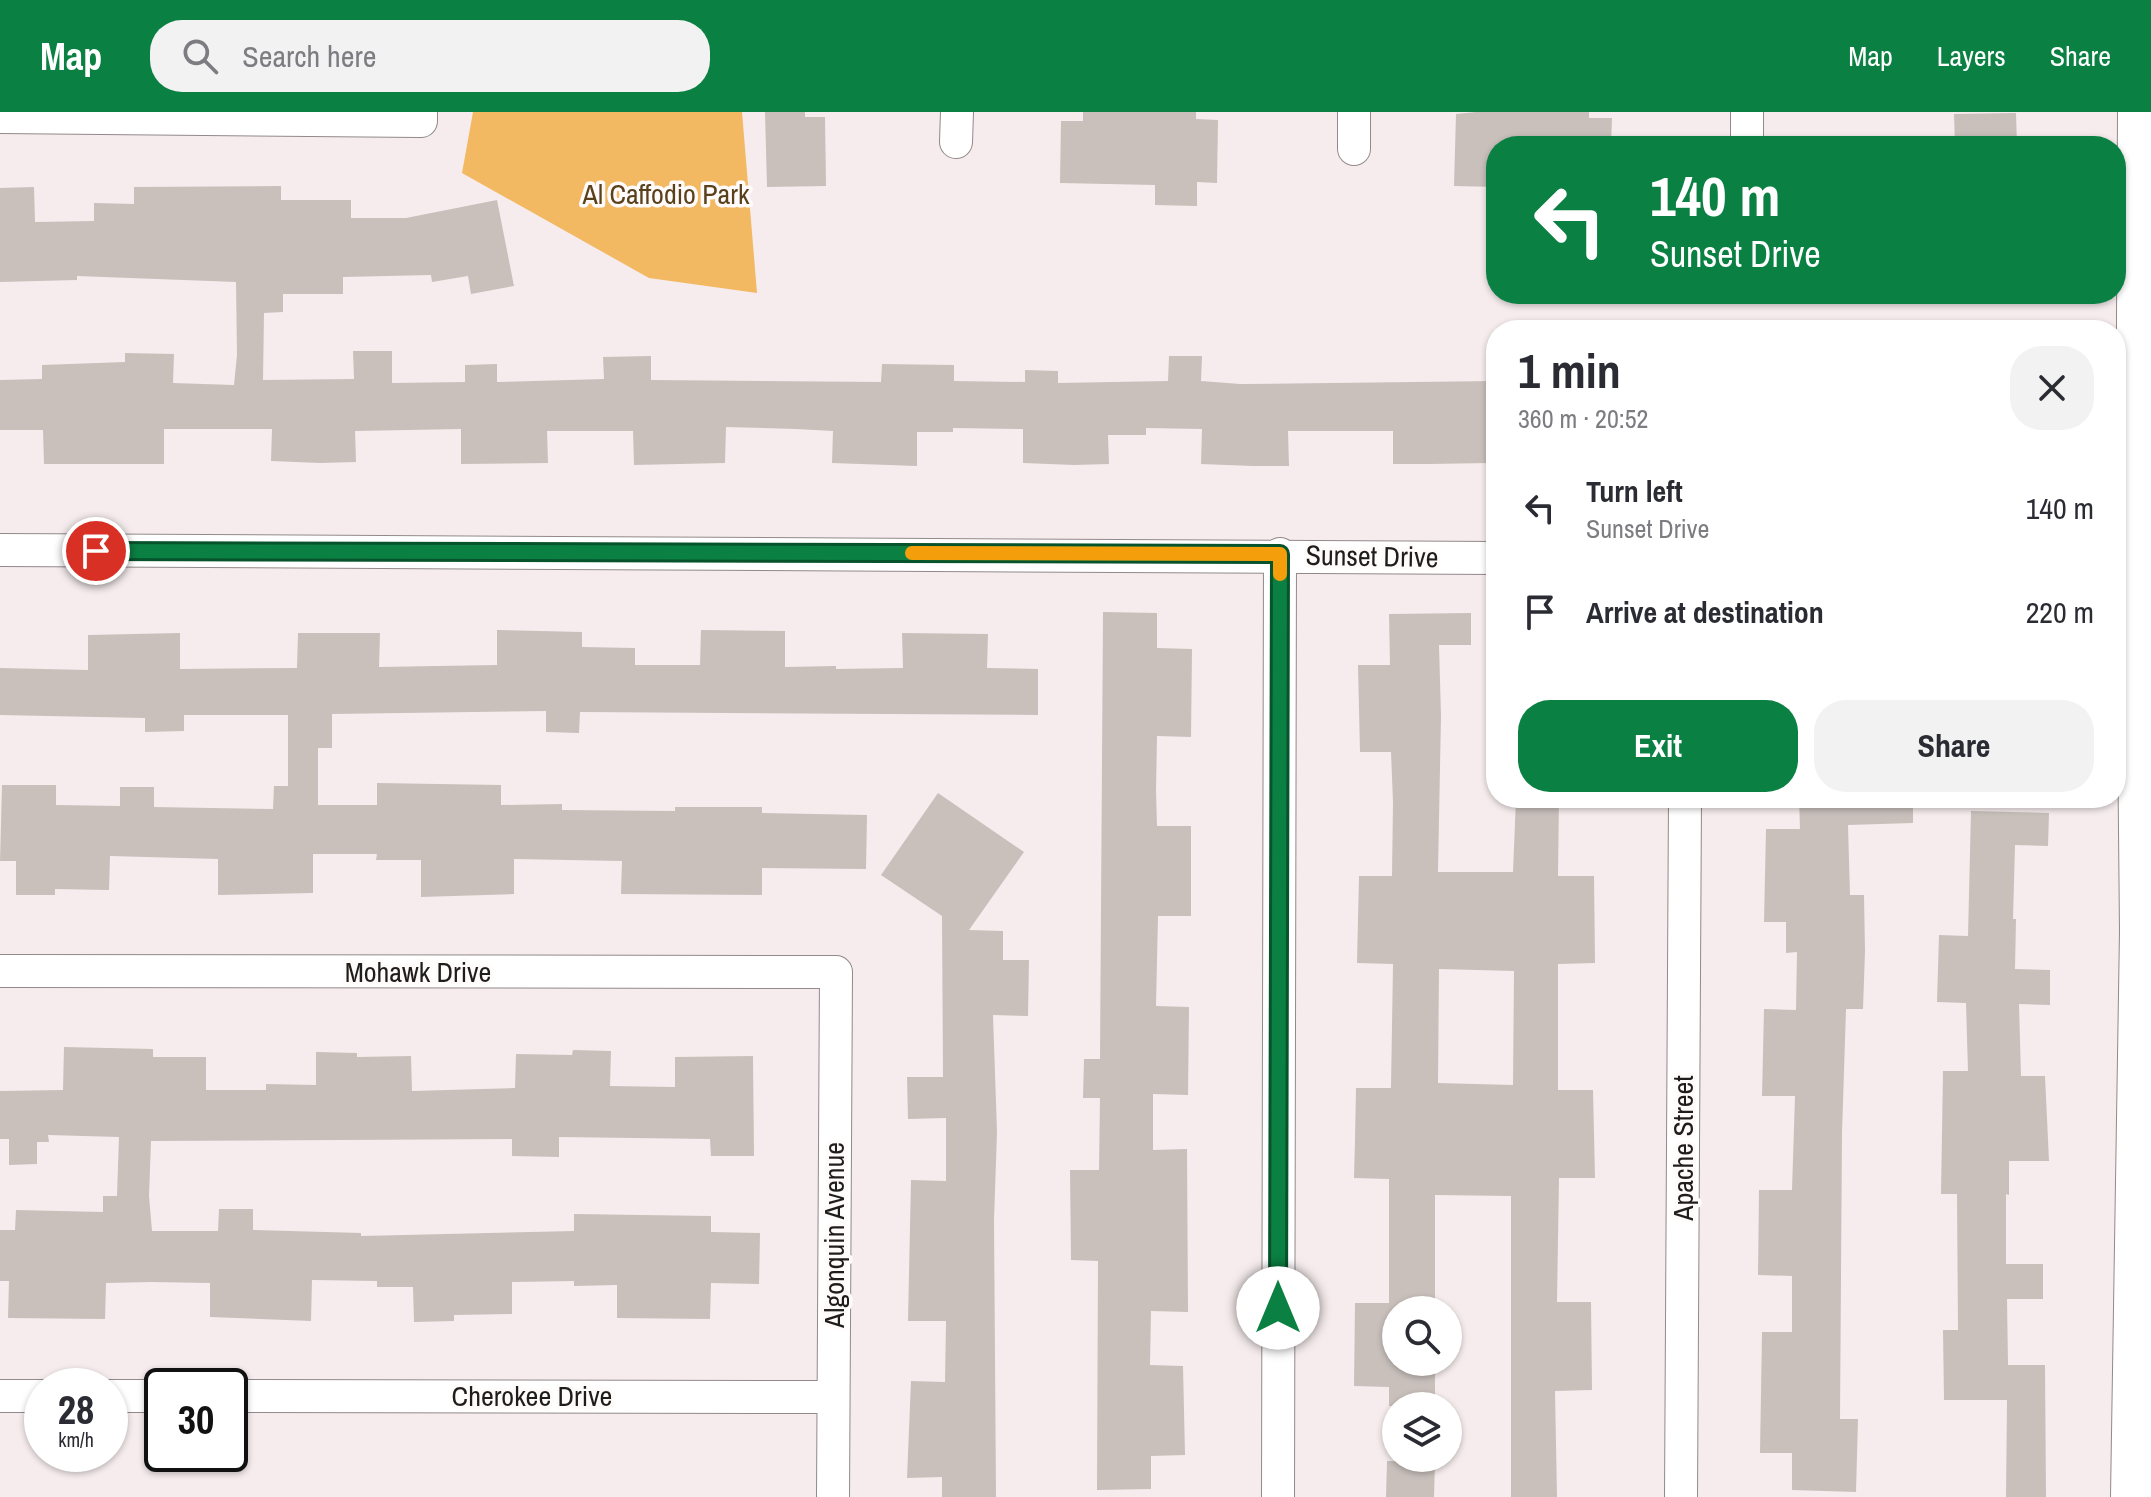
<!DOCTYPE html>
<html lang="en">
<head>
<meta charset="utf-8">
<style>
	body { margin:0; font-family:"Archivo Narrow",sans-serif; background:#f2f2f3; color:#2b2b33; height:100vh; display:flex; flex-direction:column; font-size:30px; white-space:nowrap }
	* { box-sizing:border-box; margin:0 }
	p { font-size:26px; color:#7c7c81 }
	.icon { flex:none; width:44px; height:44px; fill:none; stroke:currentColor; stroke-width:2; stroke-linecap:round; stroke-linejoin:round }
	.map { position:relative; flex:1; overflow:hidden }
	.side { position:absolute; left:1486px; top:208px; width:640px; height:488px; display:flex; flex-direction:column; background:#fff; border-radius:32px; box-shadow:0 2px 6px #0004 }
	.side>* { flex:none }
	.top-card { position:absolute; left:1486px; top:24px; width:640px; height:168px; border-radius:32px; box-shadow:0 2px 6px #0004; background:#0b8043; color:#fff; overflow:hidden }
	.buttons { position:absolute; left:1382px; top:1184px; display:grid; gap:16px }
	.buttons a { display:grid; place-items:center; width:80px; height:80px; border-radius:50%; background:#fff; box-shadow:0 2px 6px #0004; font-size:40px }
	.speed { position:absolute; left:24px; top:1256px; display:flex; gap:16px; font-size:40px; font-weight:700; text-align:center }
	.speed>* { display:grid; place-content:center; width:104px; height:104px; border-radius:50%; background:#fff; box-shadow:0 2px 6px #0004; line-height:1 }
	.speed small { font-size:20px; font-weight:400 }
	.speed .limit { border:4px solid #111; border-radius:12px; background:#fff; color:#111 }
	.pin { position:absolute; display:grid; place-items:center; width:68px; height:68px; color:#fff; margin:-34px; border:4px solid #fff; border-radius:50%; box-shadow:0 2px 8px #0007 }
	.me { position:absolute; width:88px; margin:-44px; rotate:0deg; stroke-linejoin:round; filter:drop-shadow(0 0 6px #0008) }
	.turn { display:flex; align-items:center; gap:28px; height:168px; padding:0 32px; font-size:36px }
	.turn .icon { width:104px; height:104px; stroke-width:2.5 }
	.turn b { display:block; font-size:56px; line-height:68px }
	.round { display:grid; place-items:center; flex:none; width:84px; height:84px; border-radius:32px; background:#f2f2f3 }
	.head { display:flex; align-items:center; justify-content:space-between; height:136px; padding:0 32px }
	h1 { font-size:48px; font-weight:800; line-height:60px }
	.action { display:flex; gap:16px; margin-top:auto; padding:16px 32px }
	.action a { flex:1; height:92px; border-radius:32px; background:#0b8043; color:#fff; font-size:32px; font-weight:800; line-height:92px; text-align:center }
	.action a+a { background:#f2f2f3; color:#2b2b33 }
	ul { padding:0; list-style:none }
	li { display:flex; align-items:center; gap:24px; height:104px; padding:0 32px }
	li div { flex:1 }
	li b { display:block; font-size:30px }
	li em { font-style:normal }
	header { display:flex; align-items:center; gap:48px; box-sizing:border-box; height:112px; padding:0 40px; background:#0b8043; color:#fff }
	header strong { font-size:38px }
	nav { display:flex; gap:44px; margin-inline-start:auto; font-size:28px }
	.search { width:560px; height:72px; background:#f2f2f3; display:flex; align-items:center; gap:20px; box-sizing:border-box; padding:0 28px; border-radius:32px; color:#7c7c81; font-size:30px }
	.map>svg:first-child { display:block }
	.green { fill:#f3b862 }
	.building { fill:#c9c0bc; fill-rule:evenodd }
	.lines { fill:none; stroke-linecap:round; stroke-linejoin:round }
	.street-casing { stroke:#92898a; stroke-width:34 }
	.secondary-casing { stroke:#92898a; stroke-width:46 }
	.street { stroke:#fff; stroke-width:32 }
	.secondary { stroke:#fff; stroke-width:44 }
	.route-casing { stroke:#07532c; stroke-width:20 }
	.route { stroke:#0b8043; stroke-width:14 }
	.slow { stroke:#f59e0b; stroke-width:14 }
	.labels { text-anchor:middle; stroke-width:7; stroke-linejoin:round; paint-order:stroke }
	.park-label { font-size:28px; fill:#5a411c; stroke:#fffbfb }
	.street-label { font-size:28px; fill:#1f1c1c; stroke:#fffbfb }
</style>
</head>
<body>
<header>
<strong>Map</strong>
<div class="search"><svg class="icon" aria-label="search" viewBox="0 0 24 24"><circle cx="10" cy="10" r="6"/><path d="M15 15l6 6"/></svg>Search here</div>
<nav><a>Map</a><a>Layers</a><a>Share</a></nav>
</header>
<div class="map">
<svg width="2151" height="1385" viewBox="0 0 2151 1385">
	<rect width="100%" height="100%" fill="#f6eced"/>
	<path class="green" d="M473 0H742L757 181 649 166 462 61Z"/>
	<path class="building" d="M765 0H805V5H825L826 74 767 75Z
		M1083 0H1196V7L1218 8 1217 71 1197 70V94L1155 93V73L1060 71 1061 9H1083Z
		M1476 0H1589V6H1612L1611 34H1496V75L1454 74 1456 2Z
		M2016 1 2017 34H1955L1954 2Z
		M281 74V88H351V106H406L497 88 514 174 471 182 468 164 432 170 431 163 343 165V182H283V200L264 201 263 268 354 267 353 239H392V271L465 270V253L497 252V270L604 267 603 245 651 244V268L881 270 882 252 954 253V269L1025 270V258L1058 259V271L1168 269 1169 244H1202L1201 269 1240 272 1496 269V319H1488L1489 351 1430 352H1393V319H1288L1289 354H1253L1201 352 1202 317 1146 316V323H1108L1109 352 1074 353 1023 351V317L953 316V320H917V354L832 351 833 319 796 317 726 315 725 351 634 353 633 319H547L548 351 461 352V317L355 319 356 350 320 351 271 349 272 317H164V352H44L43 318H0V268L42 267V253L125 250V241L174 242 173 271 234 273 237 243 236 170 77 164V168L0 170V76L34 75 35 110 94 109V91L134 92V75Z
		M1103 500 1157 501V536L1192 537 1191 625 1157 624 1156 679 1157 714H1191V804H1158L1156 894 1189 895 1188 983 1153 982V1038L1187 1037 1188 1200 1151 1199 1150 1253 1183 1254 1185 1343 1151 1344V1377L1097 1378 1098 1149 1071 1148 1070 1058H1099L1100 986H1083L1084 947H1100Z
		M1471 501V533H1439L1441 604 1438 760H1513L1516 686H1559L1558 764H1594L1595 851 1558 852V978H1593L1595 1066H1559L1557 1190H1591L1592 1278 1555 1279 1557 1385H1511V1084L1435 1083V1198H1396V1250H1435V1294H1389V1275L1354 1274 1355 1191H1389V1067L1354 1066 1355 1028 1356 976H1391L1393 852 1357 851 1359 764H1392L1393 690 1391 640H1360L1358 553H1390L1389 502ZM1439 857 1514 859 1513 973 1438 971Z
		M497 518 582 520V535L635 536V553H700L701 518 785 519V555L836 554V557L903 556 902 521 988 522 987 556 1038 557V603L580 600 579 621 546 620V599L332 602V636H318V693H377V671L501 673V693L562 692V698L675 699V695H762V701L867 703 866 757 762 756V783L621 782 622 749 514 747V782L421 785V748H376L377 742H313V781L218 783V747L110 744 109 778 55 777V783H16V749H0L2 673H56V693L120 694V675H154V695L273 697 274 674H288V603H184V619L145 620V606L0 603V556L88 558V523L180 521V557L297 556 298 521H380L379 555 497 553Z
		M938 681 1024 740 969 818 1003 819V848H1029L1028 904 993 903 997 1020 994 1108 996 1385H942V1365L907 1366 911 1269 945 1270 946 1209H908L911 1068 946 1069V1006L908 1007 907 965H943L942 804 881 763Z
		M1799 686H1913V711L1848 713 1850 783H1864L1865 839 1863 897H1846L1842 1021 1840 1307H1858L1856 1380 1792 1378V1341H1760L1762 1220H1792V1164L1758 1163 1759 1078H1792L1795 984H1762L1764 897 1796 898 1797 840 1786 841V810H1764L1766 717H1800Z
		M1971 699 2049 701 2048 734 2015 733 2013 807H2016L2015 857 2050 858V893L2019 892 2021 964H2045L2049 1049H2009V1083L2006 1082V1152H2043V1187H2007L2008 1253H2045L2046 1385H2006L2007 1288H1944L1943 1218H1958L1957 1082H1941L1943 959H1968L1966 891 1937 890 1939 823 1968 824Z
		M64 935 153 937V945H206V978H266V972L316 973V940L357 941V945L411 944 412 979 515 976 516 942 572 943 573 938 611 939 610 974 675 975V945L753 944 754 1044H711L710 1027 559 1025V1045L512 1044V1027L151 1029 149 1084 152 1119H218L219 1097H253V1118L361 1121V1124L574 1119V1102L711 1104V1120L760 1121 759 1172 711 1171 710 1207 617 1206V1173L574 1174V1169L512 1170V1202L454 1203V1209L414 1210 413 1175H377V1169L312 1168 311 1209 210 1205V1171L151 1170 106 1171 105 1207 8 1206 9 1169H0V1118H15L16 1098 103 1100V1084H117L119 1025 48 1023 49 1030H37V1052L9 1053V1027H0V979L63 978Z
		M1387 1349 1435 1350 1434 1385H1386Z"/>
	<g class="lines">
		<g class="street-casing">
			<path id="street" d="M1747 0V34
				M0 5 421 9V0
				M956 30 957 0
				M1354 37V0
				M0 438 1496 446
				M0 859 836 860 833 1385
				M0 1284H42
				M110 1284H162
				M230 1284 833 1285
				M1278 1385 1280 442
				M1681 1385 1685 686"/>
		</g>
		<g class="secondary-casing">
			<path id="secondary" d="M2133 1385 2142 819 2138 413 2140 0"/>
		</g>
		<use href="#street" class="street"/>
		<use href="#secondary" class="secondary"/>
	</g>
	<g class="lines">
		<g class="route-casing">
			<path id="route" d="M96 439 1280 442 1278 1196"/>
		</g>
		<use href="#route" class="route"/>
		<path class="slow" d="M912 441 1280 442V462"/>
	</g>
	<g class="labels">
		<g class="park-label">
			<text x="666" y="92">Al Caffodio Park</text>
		</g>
		<g class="street-label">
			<text transform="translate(1372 444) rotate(1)" y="10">Sunset Drive</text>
			<text x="418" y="870">Mohawk Drive</text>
			<text transform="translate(1683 1036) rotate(-90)" y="10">Apache Street</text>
			<text transform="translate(834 1123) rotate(-90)" y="10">Algonquin Avenue</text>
			<text x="532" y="1294">Cherokee Drive</text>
		</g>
	</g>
</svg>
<div class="buttons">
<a><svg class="icon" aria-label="search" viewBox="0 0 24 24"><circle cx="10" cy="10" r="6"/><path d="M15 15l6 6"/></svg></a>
<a><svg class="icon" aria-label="layers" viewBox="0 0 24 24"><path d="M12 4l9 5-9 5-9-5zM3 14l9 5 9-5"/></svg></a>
</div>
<div class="speed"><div>28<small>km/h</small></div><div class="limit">30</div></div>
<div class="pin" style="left:96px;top:439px;background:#d93025"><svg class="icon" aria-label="arrive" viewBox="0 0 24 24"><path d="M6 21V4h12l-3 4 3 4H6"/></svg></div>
<svg class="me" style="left:1278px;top:1196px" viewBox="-20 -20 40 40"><circle r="19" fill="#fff"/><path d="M0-13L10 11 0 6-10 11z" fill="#0b8043"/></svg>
<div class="top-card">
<div class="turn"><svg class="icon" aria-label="left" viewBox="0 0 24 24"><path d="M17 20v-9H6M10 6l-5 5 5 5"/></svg><div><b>140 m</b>Sunset Drive</div></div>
</div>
<section class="side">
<div class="head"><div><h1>1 min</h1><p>360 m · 20:52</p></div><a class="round"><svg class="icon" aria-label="close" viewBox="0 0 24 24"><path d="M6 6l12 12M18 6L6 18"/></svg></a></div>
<ul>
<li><svg class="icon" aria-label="left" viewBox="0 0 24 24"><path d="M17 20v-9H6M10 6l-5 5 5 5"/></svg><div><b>Turn left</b><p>Sunset Drive</p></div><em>140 m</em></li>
<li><svg class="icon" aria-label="arrive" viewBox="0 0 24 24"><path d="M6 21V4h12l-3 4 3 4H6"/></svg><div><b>Arrive at destination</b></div><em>220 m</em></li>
</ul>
<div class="action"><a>Exit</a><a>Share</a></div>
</section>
</div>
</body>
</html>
